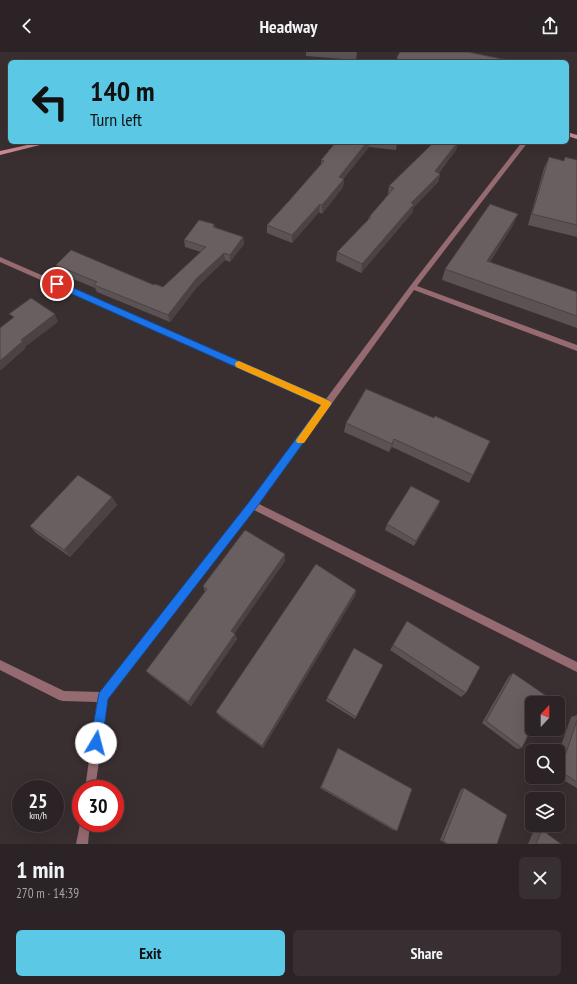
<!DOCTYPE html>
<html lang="en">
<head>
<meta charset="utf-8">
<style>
	body { margin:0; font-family:"PT Sans Narrow",sans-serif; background:#372f32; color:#f1f3f6; height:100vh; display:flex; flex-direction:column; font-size:15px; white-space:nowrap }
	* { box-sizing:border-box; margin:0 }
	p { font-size:13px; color:#a6a4a7 }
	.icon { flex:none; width:22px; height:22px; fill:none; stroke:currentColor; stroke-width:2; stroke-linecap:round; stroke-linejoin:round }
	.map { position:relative; height:792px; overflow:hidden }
	.panel { display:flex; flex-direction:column; background:#2b2325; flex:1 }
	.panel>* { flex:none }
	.top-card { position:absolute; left:8px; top:8px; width:561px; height:84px; border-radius:6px; box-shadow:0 4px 16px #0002,0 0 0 1px #474042; background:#5bc8e6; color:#111; overflow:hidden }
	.needle { width:26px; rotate:21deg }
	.controls { position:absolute; left:525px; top:644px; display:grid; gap:8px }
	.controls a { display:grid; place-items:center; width:40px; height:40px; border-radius:6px; background:#2b2325; box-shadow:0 4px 16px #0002,0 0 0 1px #474042; font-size:20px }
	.speed { position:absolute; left:12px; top:728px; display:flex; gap:8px; font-size:20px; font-weight:700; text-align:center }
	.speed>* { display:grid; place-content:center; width:52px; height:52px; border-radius:50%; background:#2b2325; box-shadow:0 4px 16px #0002,0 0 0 1px #474042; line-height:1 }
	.speed small { font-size:10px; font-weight:400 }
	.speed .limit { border:6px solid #d22; background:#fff; color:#111 }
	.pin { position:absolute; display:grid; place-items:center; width:34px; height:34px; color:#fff; margin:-17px; border:2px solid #fff; border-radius:50%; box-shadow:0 1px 4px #0007 }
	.me { position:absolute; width:44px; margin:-22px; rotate:8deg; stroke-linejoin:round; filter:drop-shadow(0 0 3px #0008) }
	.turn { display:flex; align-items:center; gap:14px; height:84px; padding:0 16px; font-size:18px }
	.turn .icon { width:52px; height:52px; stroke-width:2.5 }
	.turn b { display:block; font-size:28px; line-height:34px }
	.round { display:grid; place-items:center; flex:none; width:42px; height:42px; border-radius:6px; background:#372f32 }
	.head { display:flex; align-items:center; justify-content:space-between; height:68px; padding:0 16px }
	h1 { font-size:24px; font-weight:600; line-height:30px }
	.action { display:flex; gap:8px; margin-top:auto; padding:8px 16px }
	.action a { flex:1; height:46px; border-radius:6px; background:#5bc8e6; color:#111; font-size:16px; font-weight:600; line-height:46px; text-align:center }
	.action a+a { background:#372f32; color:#f1f3f6 }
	header { display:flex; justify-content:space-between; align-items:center; height:52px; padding:0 16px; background:#2b2325; font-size:18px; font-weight:600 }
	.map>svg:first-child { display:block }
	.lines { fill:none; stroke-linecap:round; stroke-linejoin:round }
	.street { fill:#956b71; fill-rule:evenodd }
	.secondary { fill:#cc8a94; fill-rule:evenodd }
	.wall { fill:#5b5253 }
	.shaded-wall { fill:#4a4243 }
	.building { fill:#6a5f60; stroke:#4a4243 }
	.route { fill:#1a73e8; stroke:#114b97 }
	.slow { fill:#f59e0b }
</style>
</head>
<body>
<header><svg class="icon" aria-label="back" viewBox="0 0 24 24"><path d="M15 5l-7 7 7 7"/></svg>Headway<svg class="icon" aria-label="share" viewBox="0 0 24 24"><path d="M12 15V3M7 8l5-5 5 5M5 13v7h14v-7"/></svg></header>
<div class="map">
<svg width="577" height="792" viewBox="0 0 577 792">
	<rect width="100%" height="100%" fill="#392f31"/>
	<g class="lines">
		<path class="street" d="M522 90H528L417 234 577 293V299L414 238 259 452 577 610V620L254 458 108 647 95 737H85L97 650 63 649 59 648 0 618V608L64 639 101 640 250 450 322 352 0 210V205L326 347 411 233Z
			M81 767V771H90L88 792H76Z"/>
		<path class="secondary" d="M567 80 577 83V87L567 84Z
			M41 90H52L0 103V99Z"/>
	</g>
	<path class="wall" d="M306 0H357L356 8 306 4Z
		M347 90H397L396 98 369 95 344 126V127L343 135 322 162 319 160 292 191 267 181V173L288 150 321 112V108L347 92Z
		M458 90 456 98 439 121 440 122 438 130 413 156 412 161 361 221 336 209 337 200 368 168 369 165 389 143 388 142 389 134Z
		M549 105 564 109 565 105 577 108V185L528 173 544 116Z
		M214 172 215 175 243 185 244 192 230 210 225 208 197 235 170 270 97 240 95 236 59 221 56 213 163 235 201 200 185 195 184 188Z
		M513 173 490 210 577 240V276L442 228 445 217Z
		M366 337 473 423 469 431 392 395 389 400 344 380 346 371Z
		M112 445 117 453 70 505 36 481 30 474Z
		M440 449 414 494 385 478 387 472Z
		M285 502V509L234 581 235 582 237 587 191 654 150 623 146 619 205 540 203 534Z
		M356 538 355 544 263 696 219 664 216 660Z
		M407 569 466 641 461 645 390 598Z
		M513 621 522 696 517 697 482 671 509 624Z
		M327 646 356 665 355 667 326 649Z
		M577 663V736L558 725V702L571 665Z
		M338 696 397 779 393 778 320 736Z
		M464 736 497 792H446L440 788 461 737Z
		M534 778H542L561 792H528Z"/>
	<path class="shaded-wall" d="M367 90H369V95L338 133 339 125Z
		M458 90 456 98 433 128 435 119Z
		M440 122 438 130 413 156 412 161 361 221 362 212 411 151Z
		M344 127 343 135 322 162V153Z
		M320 152 319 160 292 191V183Z
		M518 162 513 173 483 220 487 209Z
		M243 185 244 192 230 210V203Z
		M224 201 225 208 197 235 170 270 168 263 196 227Z
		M55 262 58 270 25 295 26 296 0 319V309L21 288Z
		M394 387 392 395 389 400 392 392Z
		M112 445 117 453 70 505 64 498Z
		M440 449 438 455 414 494 416 489Z
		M285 502V509L233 584 231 579Z
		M356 538 355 544 263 696 262 694Z
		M235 582 237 587 191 654 188 650Z"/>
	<path class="building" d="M400 0H468L517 10H398L397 5Z
		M336 90H342L347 92V90H367L339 125 344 127 322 153 320 152 292 183 267 173 288 150 324 109 321 108Z
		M434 90H458L435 119 440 122 411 151 414 152 362 212 337 200 371 165H369L394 136 389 134Z
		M549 105 564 109 565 105 577 108V173L532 162Z
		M490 152 518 162 487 209 577 240V264L445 217Z
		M199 168 214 172 213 175 243 185 230 203 224 201 196 227 168 263 94 233 97 230 56 213 71 198 154 233 155 232 163 235 206 195 184 188Z
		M31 246 55 262 21 288 23 289 0 309V276L14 265 9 262Z
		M366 337 434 366 435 364 490 389 473 423 394 387 392 392 346 371Z
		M78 423 112 445 64 498 30 474Z
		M411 434 440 449 416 489 387 472Z
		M245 478 285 502 231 579 235 582 188 650 146 619 207 537 203 534Z
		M316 512 356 538 262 694 216 660Z
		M407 569 480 615 466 641 393 593Z
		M354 596 383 613 356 665 327 646Z
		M513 621 548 645 545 651H532V675L522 696 486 669Z
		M577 668V730L560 719Z
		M338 696 412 737 397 779 321 735Z
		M464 736 507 763 497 792H448L443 789Z
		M542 778 561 792H536Z"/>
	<path class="route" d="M54 230H60L330 349 332 351 256 456 108 647 102 691 100 695 96 697 92 695 90 691 99 641 249 450 321 353 54 234Z"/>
	<path class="slow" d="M239 309 330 349 332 351 330 354 304 391H297L296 388 321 353 236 315 235 312 236 310Z"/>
</svg>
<div class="controls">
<a><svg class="needle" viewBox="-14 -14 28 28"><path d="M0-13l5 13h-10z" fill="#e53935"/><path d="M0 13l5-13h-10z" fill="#a6a4a7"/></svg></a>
<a><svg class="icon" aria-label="search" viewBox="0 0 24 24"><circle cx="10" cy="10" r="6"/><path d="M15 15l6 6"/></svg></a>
<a><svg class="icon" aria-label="layers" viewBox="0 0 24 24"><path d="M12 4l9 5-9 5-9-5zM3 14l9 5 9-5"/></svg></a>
</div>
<div class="speed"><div>25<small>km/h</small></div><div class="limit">30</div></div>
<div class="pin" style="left:57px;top:232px;background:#d93025"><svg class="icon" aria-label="arrive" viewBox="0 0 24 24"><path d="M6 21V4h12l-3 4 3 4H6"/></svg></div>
<svg class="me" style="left:96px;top:691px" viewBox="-20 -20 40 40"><circle r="19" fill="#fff"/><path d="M0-13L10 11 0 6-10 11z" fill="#1a73e8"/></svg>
<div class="top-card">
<div class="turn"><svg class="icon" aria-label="left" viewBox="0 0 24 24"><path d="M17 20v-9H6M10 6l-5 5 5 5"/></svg><div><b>140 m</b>Turn left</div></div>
</div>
</div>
<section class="panel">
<div class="head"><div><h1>1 min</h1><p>270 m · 14:39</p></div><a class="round"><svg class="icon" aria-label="close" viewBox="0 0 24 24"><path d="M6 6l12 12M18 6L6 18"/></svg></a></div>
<div class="action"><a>Exit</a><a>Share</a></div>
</section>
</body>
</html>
